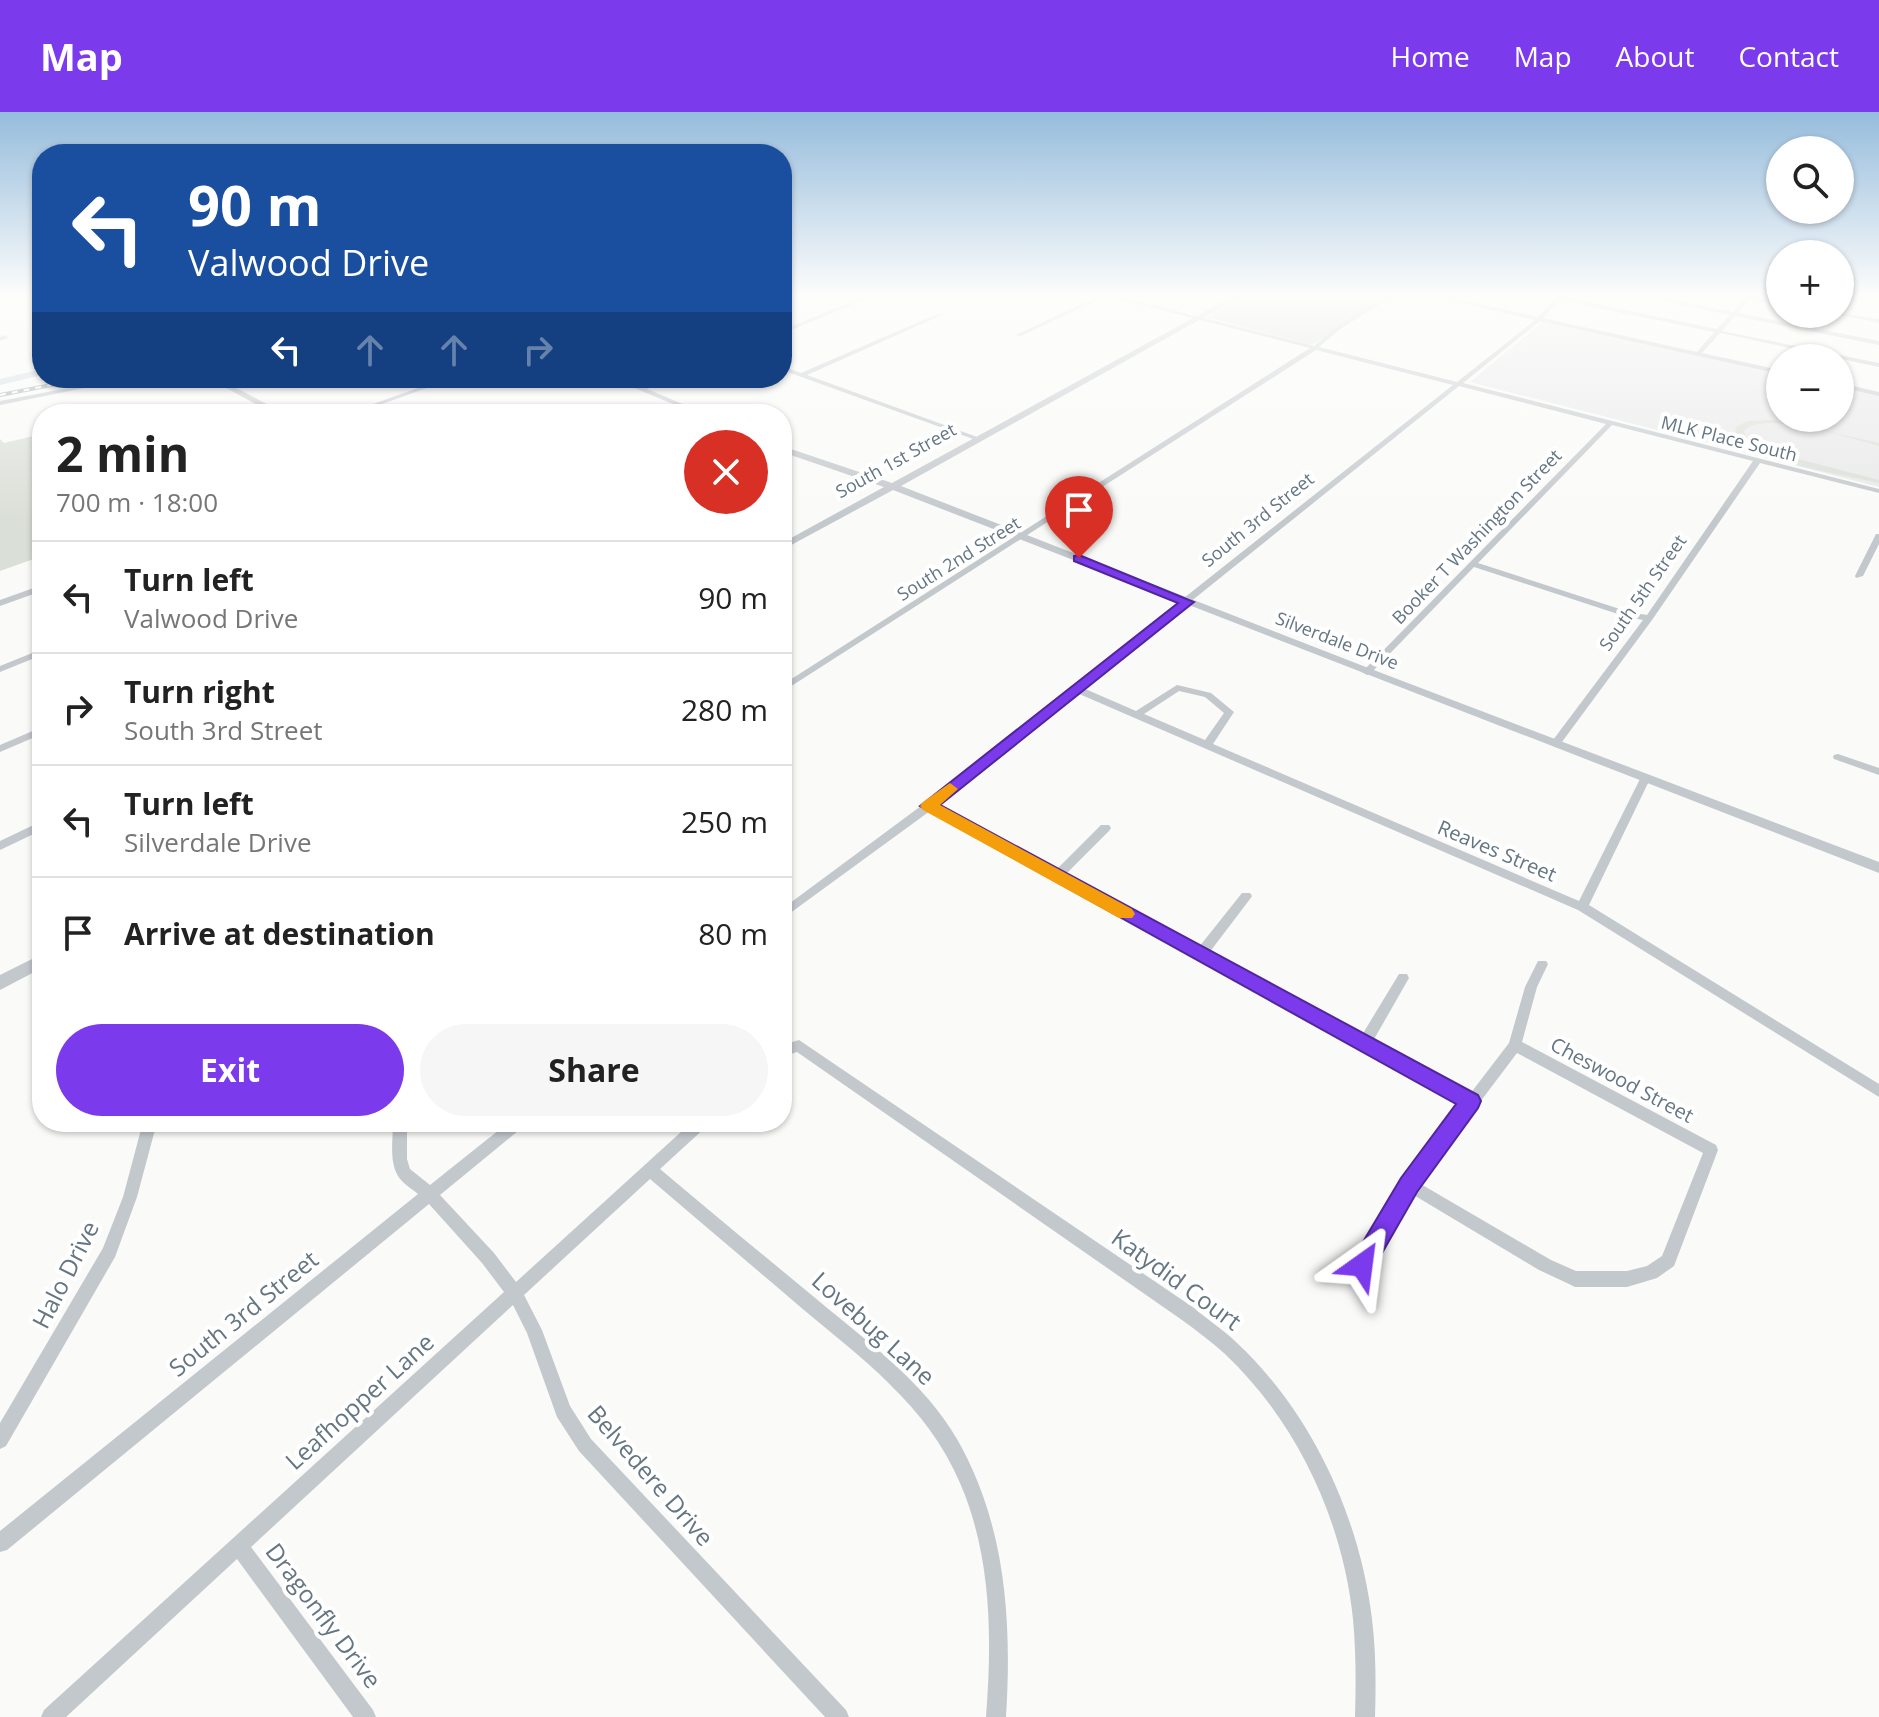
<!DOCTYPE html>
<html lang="en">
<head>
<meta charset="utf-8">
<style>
	body { margin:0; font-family:"Open Sans",sans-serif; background:#f6f6f6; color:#222; height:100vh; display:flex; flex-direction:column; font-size:30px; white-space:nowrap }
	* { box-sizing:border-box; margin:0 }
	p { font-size:26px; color:#767676 }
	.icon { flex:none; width:44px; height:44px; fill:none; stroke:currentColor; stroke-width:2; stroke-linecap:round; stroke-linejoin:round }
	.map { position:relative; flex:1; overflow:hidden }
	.drawer { position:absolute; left:32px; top:292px; width:760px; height:728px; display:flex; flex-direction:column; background:#fff; border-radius:32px; box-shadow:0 2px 6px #0004 }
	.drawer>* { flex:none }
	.hud { position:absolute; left:32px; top:32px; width:760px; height:244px; border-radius:32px; box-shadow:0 2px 6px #0004; background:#1a4fa0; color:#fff; overflow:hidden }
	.controls { position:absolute; left:1766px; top:24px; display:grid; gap:16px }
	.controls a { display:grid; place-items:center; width:88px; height:88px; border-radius:50%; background:#fff; box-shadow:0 2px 6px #0004; font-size:40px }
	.pin { position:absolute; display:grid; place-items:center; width:68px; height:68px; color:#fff; margin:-82px -34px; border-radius:50% 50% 50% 0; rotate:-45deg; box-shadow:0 0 8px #0007 }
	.pin .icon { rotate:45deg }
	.me { position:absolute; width:88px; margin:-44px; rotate:31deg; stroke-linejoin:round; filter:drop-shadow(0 0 6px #0008) }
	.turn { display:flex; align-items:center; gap:28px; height:168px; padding:0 24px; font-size:36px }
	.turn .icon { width:104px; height:104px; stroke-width:2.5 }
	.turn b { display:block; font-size:56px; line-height:68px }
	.lanes { display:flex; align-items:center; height:76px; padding:0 24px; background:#0003; justify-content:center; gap:40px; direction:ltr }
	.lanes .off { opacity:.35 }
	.round { display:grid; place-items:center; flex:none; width:84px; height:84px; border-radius:42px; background:#f6f6f6 }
	.headline { display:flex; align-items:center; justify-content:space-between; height:136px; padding:0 24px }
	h1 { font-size:48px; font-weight:700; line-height:60px }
	.button { display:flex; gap:16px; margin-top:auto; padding:16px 24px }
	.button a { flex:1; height:92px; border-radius:48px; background:#7c3aed; color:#fff; font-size:32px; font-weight:700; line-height:92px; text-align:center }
	.button a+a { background:#f6f6f6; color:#222 }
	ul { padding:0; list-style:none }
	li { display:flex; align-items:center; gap:24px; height:112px; padding:0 24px; border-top:2px solid #e0e0e0 }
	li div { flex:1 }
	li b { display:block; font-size:30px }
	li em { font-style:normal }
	header { display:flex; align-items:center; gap:48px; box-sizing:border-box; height:112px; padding:0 40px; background:#7c3aed; color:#fff }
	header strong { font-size:38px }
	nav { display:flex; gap:44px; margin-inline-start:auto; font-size:28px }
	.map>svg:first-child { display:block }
	.built { fill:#e8e9e9 }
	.green { fill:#dadfd7 }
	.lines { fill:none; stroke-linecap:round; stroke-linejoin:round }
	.minor { fill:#c3c8cc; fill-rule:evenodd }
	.tertiary { fill:#c3c8cc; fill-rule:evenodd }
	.primary { fill:#d6dbdf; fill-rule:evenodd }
	.rail-casing { stroke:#a2aab0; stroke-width:4 }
	.rail { stroke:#fff; stroke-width:2; stroke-dasharray:6; stroke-linecap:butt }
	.route { fill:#7c3aed; stroke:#51269a; stroke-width:2 }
	.slow { fill:#f59e0b }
	.labels { text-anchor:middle; stroke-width:8; stroke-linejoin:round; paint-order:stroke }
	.far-street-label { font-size:18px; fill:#657683; stroke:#fff }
	.street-label { font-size:20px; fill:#657683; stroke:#fff }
	.near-street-label { font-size:24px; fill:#657683; stroke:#fff }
</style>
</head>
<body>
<header>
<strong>Map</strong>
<nav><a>Home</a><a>Map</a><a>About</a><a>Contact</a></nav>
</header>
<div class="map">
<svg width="1879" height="1605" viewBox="0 0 1879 1605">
	<rect width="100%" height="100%" fill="#fafaf8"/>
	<path class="built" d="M1544 209 1780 261V306H1840V274L1879 283V375L1470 270Z"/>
	<path class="green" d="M1247 183H1387L1312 233 1206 205Z
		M1776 308 1879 331V334C1852 327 1763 297 1744 319L1745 325 1775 341 1879 368V371C1845 363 1753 350 1735 321L1736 315 1747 309Z
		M42 322V444L0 459V327L4 331Z"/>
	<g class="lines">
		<path class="minor" d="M868 183H876L782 222V218Z
			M1101 183H1113L1314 234 1336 215 1388 183H1395L1340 217 1319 235 1457 270 1535 208 1428 183H1438L1538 205 1556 185 1565 183 1563 185 1717 217 1730 203 1635 183H1646L1733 200 1745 186 1733 183H1754L1753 184 1780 189V193L1750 187 1738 201 1879 229V233L1735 204 1722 219 1879 251V255L1720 221 1702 241 1780 258V262L1540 209 1463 271 1879 377V381L1760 351 1652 508 1559 634 1555 635 1550 632 1643 508 1624 504 1474 455 1370 562 1367 563 1362 560 1606 312 1459 274 1083 576 1136 599 1177 573 1211 581 1234 600 1213 632 1579 789 1640 667 1645 664 1649 665 1650 667 1589 793 1879 972V985L1578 798 1077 581 937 693 1056 758 1101 713H1109L1111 716 1109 719 1065 763 1199 835 1242 781H1250L1252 784 1250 787 1209 841 1362 923 1399 862H1407L1409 866 1373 929 1470 982 1509 931 1525 875 1538 849H1546L1548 852 1537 875 1522 930 1716 1033 1718 1038 1674 1154 1657 1166 1627 1175H1575L1569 1172 1539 1158 1412 1082 1368 1158 1362 1161 1356 1158 1354 1153 1356 1148 1404 1068 1463 991 1057 769 1052 768 1050 765 930 699 782 807V797L925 691 1453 273 1316 238 782 580V573L1310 236 1106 184 1021 224 1016 223ZM1560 188 1714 220 1697 240 1543 206ZM1612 313 1753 349 1647 503 1629 500 1478 451ZM1179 579 1205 585 1224 601 1205 628 1144 602ZM1517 941 1703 1041 1662 1144 1647 1154 1627 1159H1576L1551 1148 1419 1071Z
			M1840 201 1879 207V211L1835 202Z
			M937 202 942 203 807 263 980 326V328H976L782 258V254L801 261Z
			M6 223 8 226 0 229V225Z
			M121 266H134L0 293V289Z
			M446 266H455L354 302H345Z
			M610 266H619L641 275 663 266H672L647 277 706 302H697Z
			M1840 271 1879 280V284L1840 275Z
			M1876 422H1879V432L1863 464 1856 466 1855 464Z
			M42 473V479L0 494V488Z
			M42 537V543L0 560V554Z
			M42 615V622L0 640V633Z
			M1838 642 1879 656V663L1834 647 1833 645 1834 643Z
			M42 709V718L0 738V729Z
			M799 928 1194 1196C1208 1208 1224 1218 1237 1231 1312 1301 1360 1406 1372 1507 1376 1540 1376 1572 1375 1605H1355C1356 1572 1356 1540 1353 1507 1343 1409 1297 1310 1225 1242 1212 1230 1197 1219 1182 1208L797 940 782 945V933Z
			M143 1010H157L137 1085 115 1145 6 1334 0 1337V1311L103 1136 123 1085Z
			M393 1010H407V1047L410 1057 430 1073 509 1010H526L524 1014 440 1083 494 1141 516 1170 692 1010H709L707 1014 660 1057C713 1102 767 1146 820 1190 869 1231 924 1270 957 1327 1006 1413 1012 1509 1006 1605H986C992 1527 992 1445 960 1371 928 1294 860 1245 798 1193 749 1151 699 1109 650 1067L524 1183 542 1218 570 1294 591 1327 846 1598 849 1605H825L579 1339 557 1305 527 1221 513 1193 251 1435 373 1598 376 1605H353L237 1447 66 1605H41L44 1598 504 1180 482 1151 429 1092 7 1438 0 1440V1419L418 1082C412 1077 402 1071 398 1064 389 1049 393 1027 393 1010Z"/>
		<path class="tertiary" d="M1235 183H1244L901 374 1371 557 1879 750V761L893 378 782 438V431L884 375 782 340V334L892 371Z
			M208 266H218L285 302H274Z
			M42 842V856L0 878V863Z"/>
		<path class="primary" d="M42 257V263L0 273V267Z"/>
		<g class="rail-casing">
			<path id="rail" d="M0 283 87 266"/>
		</g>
		<use href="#rail" class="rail"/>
	</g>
	<linearGradient id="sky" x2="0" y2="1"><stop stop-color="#96bcdc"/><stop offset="0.45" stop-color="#fdfdfc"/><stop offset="1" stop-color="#fdfdfc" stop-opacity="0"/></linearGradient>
	<rect width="1879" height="408" fill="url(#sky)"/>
	<path class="route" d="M1079 443 1194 490 940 693 1478 983 1481 989 1478 996 1417 1080 1370 1162 1362 1165 1354 1162 1350 1153 1354 1145 1401 1066 1456 992 920 694 1178 491 1074 449V444Z"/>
	<path class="slow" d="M950 671 958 677 940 693 1132 797 1135 802 1132 806H1119L923 698 920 694 923 690Z"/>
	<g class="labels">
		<g class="far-street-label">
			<text transform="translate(1729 327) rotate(14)" y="6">MLK Place South</text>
			<text transform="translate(896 349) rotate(-29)" y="6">South 1st Street</text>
			<text transform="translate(1258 408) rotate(-39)" y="6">South 3rd Street</text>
			<text transform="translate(1477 425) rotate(-46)" y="6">Booker T Washington Street</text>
			<text transform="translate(959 447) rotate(-32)" y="6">South 2nd Street</text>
			<text transform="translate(1643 481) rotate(-55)" y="6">South 5th Street</text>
			<text transform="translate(1337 529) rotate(21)" y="6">Silverdale Drive</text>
		</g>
		<g class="street-label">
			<text transform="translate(1497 739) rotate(23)" y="7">Reaves Street</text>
			<text transform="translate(1622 968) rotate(28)" y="7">Cheswood Street</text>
		</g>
		<g class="near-street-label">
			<text transform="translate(66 1163) rotate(-63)" y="8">Halo Drive</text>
			<text transform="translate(1176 1168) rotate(36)" y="8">Katydid Court</text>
			<text transform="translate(244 1202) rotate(-39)" y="8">South 3rd Street</text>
			<text transform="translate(873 1217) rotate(42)" y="8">Lovebug Lane</text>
			<text transform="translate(360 1290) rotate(-42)" y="8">Leafhopper Lane</text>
			<text transform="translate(650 1364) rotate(49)" y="8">Belvedere Drive</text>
			<text transform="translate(323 1504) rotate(53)" y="8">Dragonfly Drive</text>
		</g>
	</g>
</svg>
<div class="controls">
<a><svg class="icon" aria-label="search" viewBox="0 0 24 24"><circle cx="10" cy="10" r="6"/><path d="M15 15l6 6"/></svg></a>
<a>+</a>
<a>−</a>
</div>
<div class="pin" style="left:1079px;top:446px;background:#d93025"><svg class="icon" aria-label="arrive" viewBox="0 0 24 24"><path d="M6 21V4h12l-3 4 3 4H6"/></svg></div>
<svg class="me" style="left:1362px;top:1153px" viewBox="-20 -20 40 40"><path d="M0-17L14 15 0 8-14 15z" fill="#7c3aed" stroke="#fff" stroke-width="4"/></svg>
<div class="hud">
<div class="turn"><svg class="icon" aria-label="left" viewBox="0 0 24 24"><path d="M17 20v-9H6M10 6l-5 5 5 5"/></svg><div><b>90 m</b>Valwood Drive</div></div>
<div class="lanes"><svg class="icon" aria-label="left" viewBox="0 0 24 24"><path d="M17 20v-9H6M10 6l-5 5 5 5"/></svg><svg class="icon off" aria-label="ahead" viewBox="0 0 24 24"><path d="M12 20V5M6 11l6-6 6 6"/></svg><svg class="icon off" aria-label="ahead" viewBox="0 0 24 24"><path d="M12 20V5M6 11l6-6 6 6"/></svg><svg class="icon off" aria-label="right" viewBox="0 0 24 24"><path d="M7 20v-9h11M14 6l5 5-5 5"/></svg></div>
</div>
<section class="drawer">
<div class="headline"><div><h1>2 min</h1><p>700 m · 18:00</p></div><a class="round" style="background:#d93025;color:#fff"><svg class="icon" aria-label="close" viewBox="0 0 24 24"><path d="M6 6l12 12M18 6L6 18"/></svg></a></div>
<ul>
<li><svg class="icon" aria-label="left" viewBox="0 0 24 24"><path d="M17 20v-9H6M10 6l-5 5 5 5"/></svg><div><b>Turn left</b><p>Valwood Drive</p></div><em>90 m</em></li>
<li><svg class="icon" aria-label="right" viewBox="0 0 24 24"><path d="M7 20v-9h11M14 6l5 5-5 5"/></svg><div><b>Turn right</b><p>South 3rd Street</p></div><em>280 m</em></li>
<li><svg class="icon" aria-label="left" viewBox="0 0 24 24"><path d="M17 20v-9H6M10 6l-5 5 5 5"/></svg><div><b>Turn left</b><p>Silverdale Drive</p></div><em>250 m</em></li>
<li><svg class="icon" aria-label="arrive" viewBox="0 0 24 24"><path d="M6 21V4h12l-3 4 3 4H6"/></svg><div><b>Arrive at destination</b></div><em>80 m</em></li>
</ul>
<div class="button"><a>Exit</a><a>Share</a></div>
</section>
</div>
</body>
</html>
